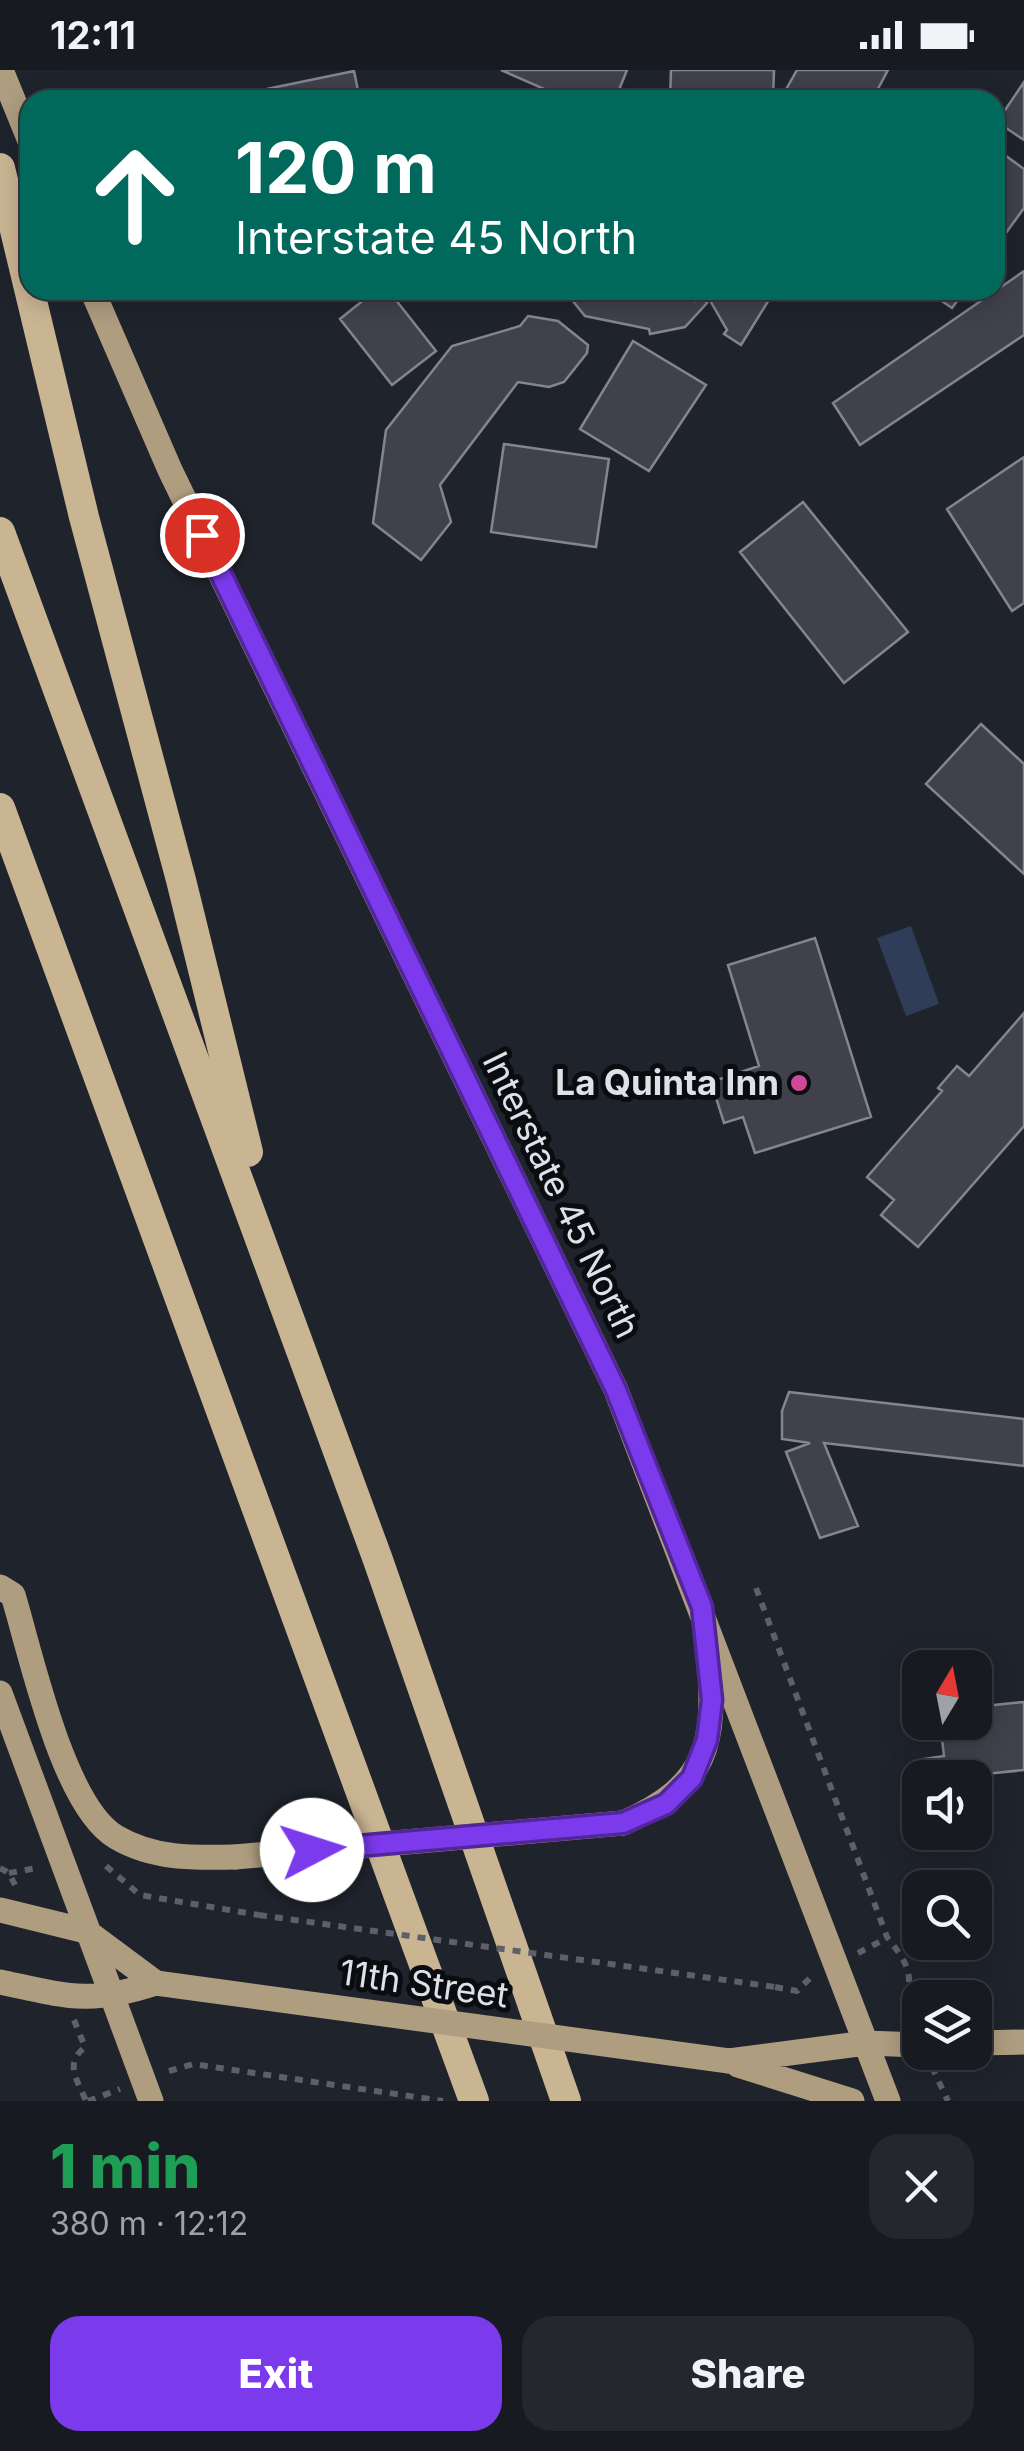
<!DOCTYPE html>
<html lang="en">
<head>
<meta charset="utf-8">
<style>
	body { margin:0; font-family:Inter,sans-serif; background:#24272e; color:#f1f3f6; height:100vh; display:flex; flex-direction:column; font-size:38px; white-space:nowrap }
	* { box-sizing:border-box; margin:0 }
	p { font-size:32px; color:#9ea1a5 }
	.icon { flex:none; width:55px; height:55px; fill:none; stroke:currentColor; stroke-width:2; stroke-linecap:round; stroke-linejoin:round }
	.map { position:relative; height:2031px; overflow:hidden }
	.panel { display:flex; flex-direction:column; background:#171a21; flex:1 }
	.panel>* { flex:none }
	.guide { position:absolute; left:20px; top:20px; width:985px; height:210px; border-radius:30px; box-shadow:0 5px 25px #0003,0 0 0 2px #36383f; background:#00695c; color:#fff; overflow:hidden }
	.needle { width:65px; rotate:10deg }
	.fabs { position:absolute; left:902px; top:1580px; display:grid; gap:20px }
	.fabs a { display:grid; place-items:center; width:90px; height:90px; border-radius:20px; background:#171a21; box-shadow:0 5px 25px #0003,0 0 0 2px #36383f; font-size:50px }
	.pin { position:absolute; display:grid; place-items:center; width:85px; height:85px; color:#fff; margin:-42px; border:5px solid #fff; border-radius:50%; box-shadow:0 2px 10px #0007 }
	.me { position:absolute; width:110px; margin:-55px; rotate:85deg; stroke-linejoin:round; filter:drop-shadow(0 0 8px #0008) }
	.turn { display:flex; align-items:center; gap:35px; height:210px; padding:0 50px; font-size:45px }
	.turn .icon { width:130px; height:130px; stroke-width:2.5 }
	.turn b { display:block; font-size:70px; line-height:85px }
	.round { display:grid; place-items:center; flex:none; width:105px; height:105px; border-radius:30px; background:#24272e }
	.overview { display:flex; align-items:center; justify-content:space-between; height:170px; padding:0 50px }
	h1 { font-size:60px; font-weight:800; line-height:75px; color:#1e9e55 }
	.cta { display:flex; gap:20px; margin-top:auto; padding:20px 50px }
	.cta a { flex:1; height:115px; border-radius:30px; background:#7c3aed; color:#fff; font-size:40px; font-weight:800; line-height:115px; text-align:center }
	.cta a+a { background:#24272e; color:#f1f3f6 }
	.status { display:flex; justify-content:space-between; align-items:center; height:70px; padding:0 50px; background:#171a21; direction:ltr }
	.status svg { height:28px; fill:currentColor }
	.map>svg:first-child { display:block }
	.water { fill:#2f3d59 }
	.building { fill:#41414c; stroke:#858591; stroke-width:2.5 }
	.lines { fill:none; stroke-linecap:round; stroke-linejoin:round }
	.path { stroke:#5d6069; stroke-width:6; stroke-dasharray:8 8; stroke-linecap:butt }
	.major { stroke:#af9d80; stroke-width:25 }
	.highway { stroke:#cab593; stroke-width:30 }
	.path-bridge { stroke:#5d6069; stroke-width:6; stroke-dasharray:8 8; stroke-linecap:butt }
	.major-bridge { stroke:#af9d80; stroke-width:25 }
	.route-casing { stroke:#51269a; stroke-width:25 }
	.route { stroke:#7c3aed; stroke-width:18 }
	.hotel-dot { fill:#d1479c; stroke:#0b0c10; stroke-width:4 }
	.labels { text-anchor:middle; stroke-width:10; stroke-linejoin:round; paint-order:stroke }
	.poi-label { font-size:35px; font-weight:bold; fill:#dfe1e8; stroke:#0b0c10; text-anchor:end }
	.street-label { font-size:35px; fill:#dfe1e8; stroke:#0b0c10 }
</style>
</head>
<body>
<div class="status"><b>12:11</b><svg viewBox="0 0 49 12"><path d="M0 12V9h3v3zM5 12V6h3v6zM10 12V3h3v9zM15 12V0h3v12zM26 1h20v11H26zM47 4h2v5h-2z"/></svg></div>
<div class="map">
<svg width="1024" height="2031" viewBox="0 0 1024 2031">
	<rect width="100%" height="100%" fill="#1f232c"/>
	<path class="water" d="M911 856 939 934 906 946 877 868Z"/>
	<path class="building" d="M501 0H627L615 30H569Z
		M671 0H774L773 30 670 29Z
		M797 0H888L872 30H780Z
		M354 1 360 30H259L257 21Z
		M1024 12V70L997 52Z
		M995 78 1024 99V138L995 178Z
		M1024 201V265L860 375 833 333Z
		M376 220H388L436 281 392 315 340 249Z
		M564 220H690L687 223 695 231 701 226 707 233 685 257 650 264 649 259 585 246Z
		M704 220H775L741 275 724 264 727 260Z
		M926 220H965L952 238Z
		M528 246 558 251 588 275 587 283 564 312 549 317 518 312 440 415 451 452 421 490 373 453 386 360 452 276 520 256Z
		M633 271 706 315 649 401 580 359Z
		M504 374 609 389 596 477 491 462Z
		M1024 387V533L1012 541 947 439Z
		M803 432 908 562 844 613 740 482Z
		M981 654 1024 694V804L926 714Z
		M815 868 871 1047 755 1083 743 1047 724 1053 711 1012 759 996 728 895Z
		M1024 943V1056L918 1177 881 1145 894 1130 867 1107 942 1021 938 1018 957 996 969 1006Z
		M789 1322 1024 1349V1396L824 1373 858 1456 820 1468 786 1382 810 1373 782 1369V1341Z
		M1024 1632V1700L966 1706 965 1698 925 1702 924 1689 944 1686 940 1652H975V1637Z"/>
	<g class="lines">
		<path class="path" d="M756 1518 887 1867C897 1880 909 1894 909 1910 909 1927 902 1932 909 1949
			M106 1796 140 1825 259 1845
			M0 1798 9 1803 15 1815
			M9 1803 37 1798
			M858 1883 887 1868
			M775 1917 797 1921 812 1906
			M74 1950 85 1977C64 1994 77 2009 86 2031
			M932 1997 948 2031
			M169 2001 193 1994 443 2031
			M88 2031 120 2019"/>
		<path class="major" d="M1 0 30 71
			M92 220 170 400 616 1320 888 2031
			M0 1517 13 1525C31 1584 63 1736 116 1767 153 1789 193 1788 235 1787
			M0 1623 151 2031
			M623 1753C709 1715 716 1674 709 1585
			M0 1840 86 1861 156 1913
			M0 1912C66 1926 90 1935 156 1913
			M975 1973 1024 1972
			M729 1991 866 1973 920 1975
			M738 1995 852 2031"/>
		<path class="highway" d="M0 98 84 447 181 810 248 1082
			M0 462 378 1490 566 2031
			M0 738 474 2031"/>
		<path class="path-bridge" d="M259 1845 775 1917"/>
		<path class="major-bridge" d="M235 1787 623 1753
			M156 1913 729 1991"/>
	</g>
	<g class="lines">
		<g class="route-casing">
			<path id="route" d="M202 465 616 1320 702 1537 712 1630 707 1670 692 1708 666 1734 623 1753 312 1780"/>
		</g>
		<use href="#route" class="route"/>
	</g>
	<circle class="hotel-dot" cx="799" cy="1013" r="10"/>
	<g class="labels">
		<g class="poi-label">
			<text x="779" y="1025">La Quinta Inn</text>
		</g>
		<g class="street-label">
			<text transform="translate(561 1125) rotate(64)" y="12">Interstate 45 North</text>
			<text transform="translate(424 1914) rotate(8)" y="12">11th Street</text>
		</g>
	</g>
</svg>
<div class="fabs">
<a><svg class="needle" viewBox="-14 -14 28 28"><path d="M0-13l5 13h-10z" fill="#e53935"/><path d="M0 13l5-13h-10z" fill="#9ea1a5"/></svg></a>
<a><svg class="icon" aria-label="sound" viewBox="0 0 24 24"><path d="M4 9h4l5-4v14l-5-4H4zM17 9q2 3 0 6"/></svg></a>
<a><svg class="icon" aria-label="search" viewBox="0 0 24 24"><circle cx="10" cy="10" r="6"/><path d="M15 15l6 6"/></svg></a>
<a><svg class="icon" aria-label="layers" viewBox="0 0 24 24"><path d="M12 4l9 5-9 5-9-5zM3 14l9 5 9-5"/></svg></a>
</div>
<div class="pin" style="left:202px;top:465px;background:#d93025"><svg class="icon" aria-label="arrive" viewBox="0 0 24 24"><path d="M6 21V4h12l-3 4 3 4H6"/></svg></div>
<svg class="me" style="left:312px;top:1780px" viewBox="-20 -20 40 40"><circle r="19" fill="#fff"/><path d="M0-13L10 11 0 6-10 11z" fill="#7c3aed"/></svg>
<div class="guide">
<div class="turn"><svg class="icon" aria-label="ahead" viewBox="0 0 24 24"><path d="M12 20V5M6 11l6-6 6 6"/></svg><div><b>120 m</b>Interstate 45 North</div></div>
</div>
</div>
<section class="panel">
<div class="overview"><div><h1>1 min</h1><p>380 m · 12:12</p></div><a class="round"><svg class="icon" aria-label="close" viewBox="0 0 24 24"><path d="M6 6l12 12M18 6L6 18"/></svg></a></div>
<div class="cta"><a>Exit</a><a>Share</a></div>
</section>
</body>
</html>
